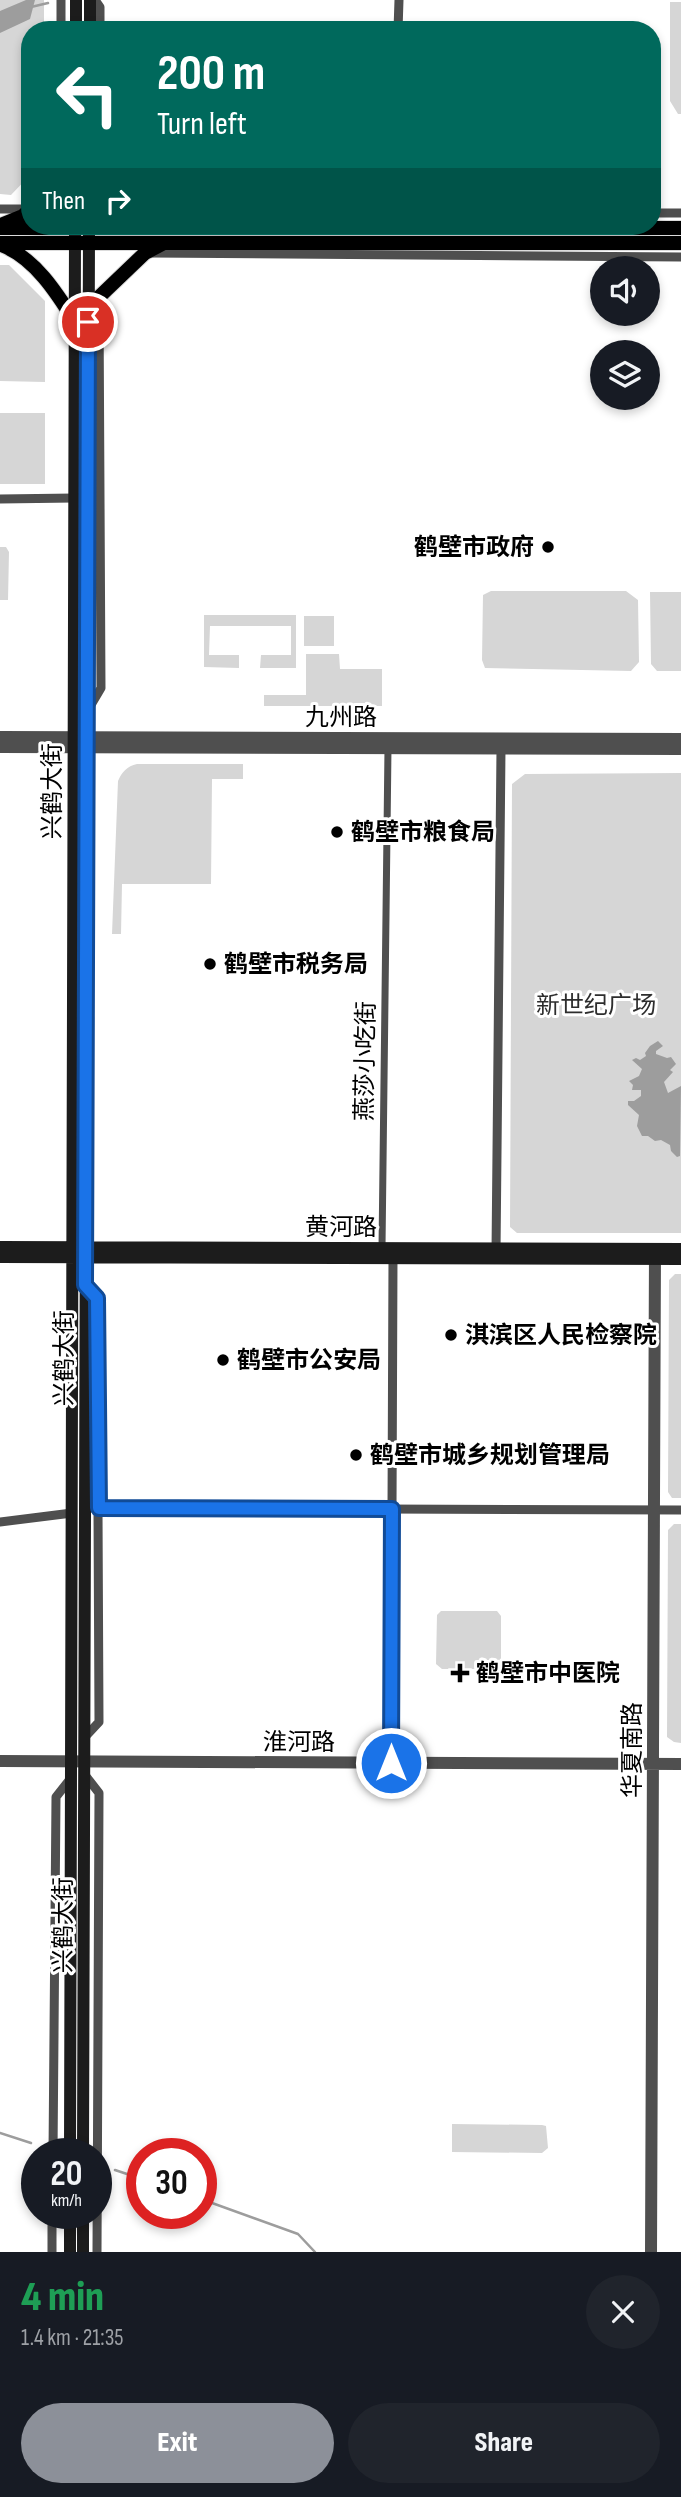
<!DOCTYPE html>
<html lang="en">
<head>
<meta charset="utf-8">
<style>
	body { margin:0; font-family:"Sofia Sans Condensed","Noto Sans SC",sans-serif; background:#20242c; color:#f1f3f6; height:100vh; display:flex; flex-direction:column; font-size:26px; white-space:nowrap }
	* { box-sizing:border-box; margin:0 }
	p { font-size:23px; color:#9ea1a6 }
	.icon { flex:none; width:38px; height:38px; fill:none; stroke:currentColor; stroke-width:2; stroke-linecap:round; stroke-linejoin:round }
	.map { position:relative; height:2252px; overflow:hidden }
	.drawer { display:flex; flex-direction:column; background:#171b24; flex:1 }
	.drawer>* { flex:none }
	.top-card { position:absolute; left:21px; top:21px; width:640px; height:214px; border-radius:28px; box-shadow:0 4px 10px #0003; background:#00695c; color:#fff; overflow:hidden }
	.tools { position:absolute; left:590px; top:256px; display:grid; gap:14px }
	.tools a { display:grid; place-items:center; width:70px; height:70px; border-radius:50%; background:#171b24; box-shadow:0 4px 10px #0003; font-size:35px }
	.speed { position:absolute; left:21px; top:2138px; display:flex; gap:14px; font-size:35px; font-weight:700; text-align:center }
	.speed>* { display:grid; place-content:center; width:91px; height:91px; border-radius:50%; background:#171b24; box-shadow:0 4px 10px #0003; line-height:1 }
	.speed small { font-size:18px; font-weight:400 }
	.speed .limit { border:10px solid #d22; background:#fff; color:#111 }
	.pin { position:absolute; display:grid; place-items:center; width:60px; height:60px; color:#fff; margin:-30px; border:4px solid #fff; border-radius:50%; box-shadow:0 2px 7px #0007 }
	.me { position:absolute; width:77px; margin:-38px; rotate:0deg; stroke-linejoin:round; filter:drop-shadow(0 0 5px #0008) }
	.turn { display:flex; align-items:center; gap:24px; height:147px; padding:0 21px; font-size:32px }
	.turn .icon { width:91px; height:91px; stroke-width:2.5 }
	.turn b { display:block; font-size:49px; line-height:60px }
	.then { display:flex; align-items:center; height:66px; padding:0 21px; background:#0003; gap:14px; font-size:26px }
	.round { display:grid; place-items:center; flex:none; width:74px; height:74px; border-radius:37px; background:#20242c }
	.summary { display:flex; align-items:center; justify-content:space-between; height:119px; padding:0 21px }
	h1 { font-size:42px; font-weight:800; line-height:52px; color:#1e9e55 }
	.cta { display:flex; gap:14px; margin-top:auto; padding:14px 21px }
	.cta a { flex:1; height:80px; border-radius:42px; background:#8c9099; color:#fff; font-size:28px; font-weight:800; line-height:80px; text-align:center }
	.cta a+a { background:#20242c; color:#f1f3f6 }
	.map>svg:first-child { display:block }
	.green { fill:#d6d6d6 }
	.water { fill:#9d9d9d }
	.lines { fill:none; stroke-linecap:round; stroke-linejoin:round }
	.stream { stroke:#9d9d9d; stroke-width:2.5 }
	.primary-casing { stroke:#dbdbdb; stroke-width:16 }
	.pedestrian { stroke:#4f4f4f; stroke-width:7 }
	.minor { stroke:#4f4f4f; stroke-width:9 }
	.tertiary { stroke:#4f4f4f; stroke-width:12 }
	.secondary { stroke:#1c1c1c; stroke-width:12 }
	.primary { stroke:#000; stroke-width:14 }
	.route-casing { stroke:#114b97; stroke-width:18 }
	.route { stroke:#1a73e8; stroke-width:12 }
	.poi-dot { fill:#000; stroke:#fff; stroke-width:2.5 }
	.labels { text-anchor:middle; stroke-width:6; stroke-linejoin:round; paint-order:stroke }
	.poi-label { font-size:24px; font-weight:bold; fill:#000; stroke:#fff; text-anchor:start }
	.street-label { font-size:24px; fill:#000; stroke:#fff }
	.park-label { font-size:24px; fill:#2d2d2d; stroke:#fff }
</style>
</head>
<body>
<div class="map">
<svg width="681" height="2252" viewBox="0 0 681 2252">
	<rect width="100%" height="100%" fill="#fff"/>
	<path class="green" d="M0 0H44V30H30V175L11 195 0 194Z
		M670 2H681V114H678L670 101Z
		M0 265H9L45 301V382L0 381Z
		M0 413H45V484H0Z
		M0 547H6L9 552 8 600H0Z
		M491 591H626L638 600 639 662 631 671 485 668 482 660 483 595Z
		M650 592H681V671H657L651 664Z
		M204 615H296V668H260L261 655H291V626H210L209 655H239V668L204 667Z
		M304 616H334V646H304Z
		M306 654H339L340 669H382V706H264V695H306Z
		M137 764H243V779H212L211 884H122L121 934H112L118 781C122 772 127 766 137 764Z
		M681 773V1233H517L510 1227 512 784 525 774Z
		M675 1274H681V1498H672L668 1492 669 1280Z
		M674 1524H681V1743L674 1742 667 1737 668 1530Z
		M441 1611H497L501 1616V1664L496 1669H442L436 1664 437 1615Z
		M452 2124 542 2125 546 2126 548 2148 542 2153 452 2152Z"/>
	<path class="water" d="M26 0H35L30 19 0 33V11Z
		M658 1041 663 1046 656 1051V1054L667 1058 671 1057 676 1064 670 1070 673 1072 664 1082 668 1093 681 1086 680 1156 677 1157 671 1151 670 1145 661 1140 655 1141 648 1136H642L637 1126 639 1115 628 1105V1101H634L641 1096V1090H632L633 1085 629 1081 639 1076 642 1069 632 1060 636 1058 640 1060 646 1056 645 1053 650 1046Z"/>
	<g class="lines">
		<path class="stream" d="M31 7 48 3
			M0 2133 31 2143
			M115 2170 142 2179
			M201 2199 298 2234 315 2252"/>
		<g class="primary-casing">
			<path id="primary" d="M1 225 23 216 30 209
				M0 228H681
				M0 243H681
				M1 245C34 257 57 293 75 322
				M88 322 99 297 145 253 162 244"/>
		</g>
		<path class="pedestrian" d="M382 1248 388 748"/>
		<path class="minor" d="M95 0 100 7V30
			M61 30V0
			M398 30 399 0
			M0 209H30
			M653 213H681
			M150 253 681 257
			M0 499 74 498
			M88 710 101 688 99 304
			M496 1253 501 749
			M85 1508 681 1510
			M0 1522 72 1513
			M85 1737 99 1722 97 1298 86 1286
			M391 1763 393 1258
			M85 1775 99 1793 97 2252
			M53 2154 56 1797 71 1778
			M52 2252V2214"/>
		<path class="tertiary" d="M0 737 681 739
			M0 747 681 749
			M0 1761 681 1764
			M651 2252 655 1249"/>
		<path class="secondary" d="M76 30V0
			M90 30V0
			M0 1247 681 1249
			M0 1257 681 1259
			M70 2154 75 233
			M83 2154 89 233
			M70 2252V2214
			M83 2252V2214"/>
		<use href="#primary" class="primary"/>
	</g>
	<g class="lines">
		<g class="route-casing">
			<path id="route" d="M88 322 85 1285 97 1298 99 1508 392 1509 391 1763"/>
		</g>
		<use href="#route" class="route"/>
	</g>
	<g class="poi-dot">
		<circle cx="548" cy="547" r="7"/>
		<circle cx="337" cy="832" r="7"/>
		<circle cx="210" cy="964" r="7"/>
		<circle cx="451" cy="1335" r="7"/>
		<circle cx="223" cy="1360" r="7"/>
		<circle cx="356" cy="1455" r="7"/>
		<path d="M456.5 1662.5h7v7h7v7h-7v7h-7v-7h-7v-7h7z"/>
	</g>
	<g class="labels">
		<g class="poi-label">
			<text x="534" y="555" text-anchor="end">鹤壁市政府</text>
			<text x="351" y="840">鹤壁市粮食局</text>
			<text x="224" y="972">鹤壁市税务局</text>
			<text x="465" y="1343">淇滨区人民检察院</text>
			<text x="237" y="1368">鹤壁市公安局</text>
			<text x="370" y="1463">鹤壁市城乡规划管理局</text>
			<text x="476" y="1681">鹤壁市中医院</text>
		</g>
		<g class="street-label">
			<text x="341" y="725">九州路</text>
			<text transform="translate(52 791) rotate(-90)" y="8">兴鹤大街</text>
			<text transform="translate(365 1061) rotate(-89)" y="8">燕莎小吃街</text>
			<text x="341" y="1235">黄河路</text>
			<text transform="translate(64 1358) rotate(-90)" y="8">兴鹤大街</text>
			<text x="299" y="1750">淮河路</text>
			<text transform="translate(632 1750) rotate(-90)" y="8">华夏南路</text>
			<text transform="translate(63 1925) rotate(-90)" y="8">兴鹤大街</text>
		</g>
		<g class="park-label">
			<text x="596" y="1013">新世纪广场</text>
		</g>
	</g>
</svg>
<div class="tools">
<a><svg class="icon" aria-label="sound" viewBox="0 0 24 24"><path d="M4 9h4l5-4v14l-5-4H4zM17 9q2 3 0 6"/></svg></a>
<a><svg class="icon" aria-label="layers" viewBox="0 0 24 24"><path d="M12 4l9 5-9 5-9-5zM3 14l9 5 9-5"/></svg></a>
</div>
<div class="speed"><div>20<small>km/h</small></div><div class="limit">30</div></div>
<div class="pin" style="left:88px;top:322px;background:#d93025"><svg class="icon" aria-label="arrive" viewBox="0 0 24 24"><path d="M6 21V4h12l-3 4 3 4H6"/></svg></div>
<svg class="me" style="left:391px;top:1763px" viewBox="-20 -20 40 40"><circle r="17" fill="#1a73e8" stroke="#fff" stroke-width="3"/><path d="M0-11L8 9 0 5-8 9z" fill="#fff"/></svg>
<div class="top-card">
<div class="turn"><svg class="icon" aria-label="left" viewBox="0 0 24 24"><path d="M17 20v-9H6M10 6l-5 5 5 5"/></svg><div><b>200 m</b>Turn left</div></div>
<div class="then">Then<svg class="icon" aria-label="right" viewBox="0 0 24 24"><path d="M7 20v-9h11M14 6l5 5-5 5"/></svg></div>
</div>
</div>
<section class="drawer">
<div class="summary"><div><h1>4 min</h1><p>1.4 km · 21:35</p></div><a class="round"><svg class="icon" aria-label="close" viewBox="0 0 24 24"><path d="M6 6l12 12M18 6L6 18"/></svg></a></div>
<div class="cta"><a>Exit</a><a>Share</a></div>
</section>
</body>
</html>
